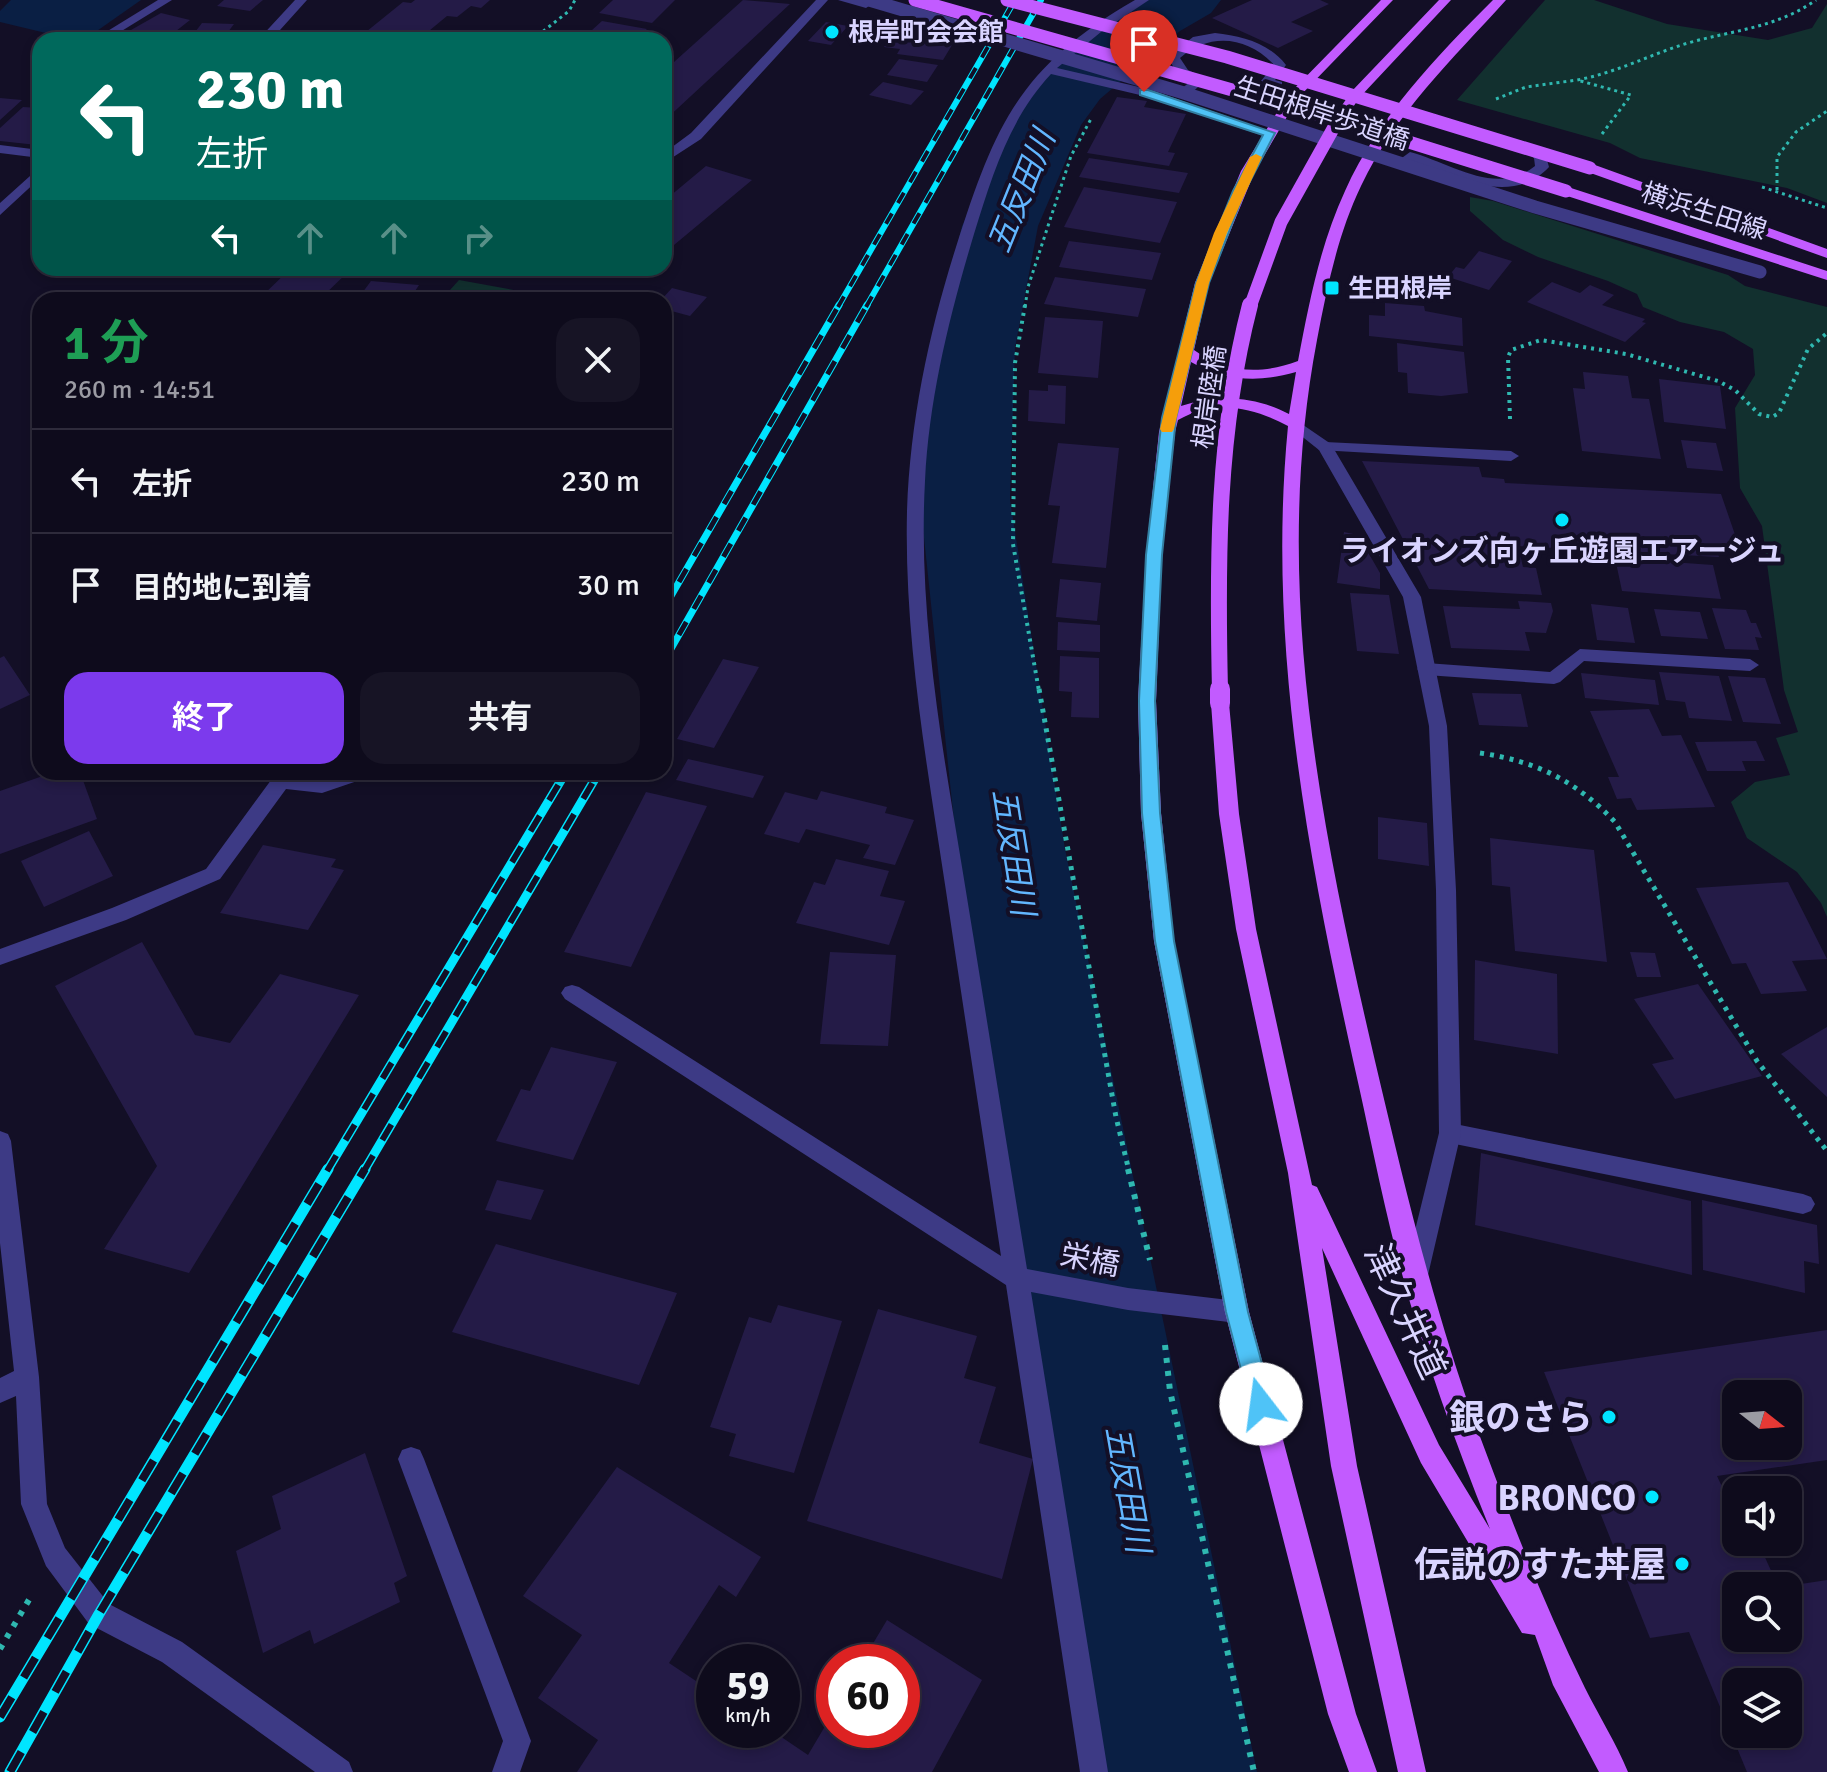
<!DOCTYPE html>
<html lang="ja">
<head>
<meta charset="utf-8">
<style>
	body { margin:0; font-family:Signika,"Noto Sans JP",sans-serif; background:#171425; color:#f1f3f6; height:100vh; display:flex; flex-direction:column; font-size:30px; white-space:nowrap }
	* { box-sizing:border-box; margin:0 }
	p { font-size:26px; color:#9b9ba3 }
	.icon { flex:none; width:44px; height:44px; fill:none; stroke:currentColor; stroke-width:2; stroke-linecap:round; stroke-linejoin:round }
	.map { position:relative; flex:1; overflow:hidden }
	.drawer { position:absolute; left:32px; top:292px; width:640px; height:488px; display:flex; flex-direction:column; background:#0e0b1c; border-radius:24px; box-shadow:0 4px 12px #0003,0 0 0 2px #2e2b3b }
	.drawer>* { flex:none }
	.guide { position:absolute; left:32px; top:32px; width:640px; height:244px; border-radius:24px; box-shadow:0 4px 12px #0003,0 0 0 2px #2e2b3b; background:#00695c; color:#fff; overflow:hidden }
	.needle { width:52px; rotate:107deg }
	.tools { position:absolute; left:1722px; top:1380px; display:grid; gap:16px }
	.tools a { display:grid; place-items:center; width:80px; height:80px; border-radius:16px; background:#0e0b1c; box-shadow:0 4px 12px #0003,0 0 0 2px #2e2b3b; font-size:40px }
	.speed { position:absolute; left:696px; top:1644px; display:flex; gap:16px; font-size:40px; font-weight:700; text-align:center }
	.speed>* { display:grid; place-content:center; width:104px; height:104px; border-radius:50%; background:#0e0b1c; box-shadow:0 4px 12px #0003,0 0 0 2px #2e2b3b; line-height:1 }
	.speed small { font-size:20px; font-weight:400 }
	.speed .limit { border:12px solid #d22; background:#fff; color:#111 }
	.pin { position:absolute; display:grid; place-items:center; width:68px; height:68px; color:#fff; margin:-82px -34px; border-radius:50% 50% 50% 0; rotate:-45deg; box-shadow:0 0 8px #0007 }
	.pin .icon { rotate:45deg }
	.me { position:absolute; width:88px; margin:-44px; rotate:345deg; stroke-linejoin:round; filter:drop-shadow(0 0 6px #0008) }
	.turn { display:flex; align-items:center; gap:28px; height:168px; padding:0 32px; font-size:36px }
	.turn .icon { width:104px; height:104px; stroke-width:2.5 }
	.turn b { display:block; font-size:56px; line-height:68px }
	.lanes { display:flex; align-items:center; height:76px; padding:0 32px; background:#0003; justify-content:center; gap:40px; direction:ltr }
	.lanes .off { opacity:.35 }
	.round { display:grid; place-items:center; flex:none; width:84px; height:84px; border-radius:24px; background:#171425 }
	.headline { display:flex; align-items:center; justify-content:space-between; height:136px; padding:0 32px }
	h1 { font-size:48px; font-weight:700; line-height:60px; color:#1e9e55 }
	.action { display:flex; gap:16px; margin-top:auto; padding:16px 32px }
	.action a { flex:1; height:92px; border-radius:24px; background:#7c3aed; color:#fff; font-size:32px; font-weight:700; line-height:92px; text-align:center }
	.action a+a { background:#171425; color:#f1f3f6 }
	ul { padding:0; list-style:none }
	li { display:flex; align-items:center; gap:24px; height:104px; padding:0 32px; border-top:2px solid #2e2b3b }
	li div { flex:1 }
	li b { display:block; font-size:30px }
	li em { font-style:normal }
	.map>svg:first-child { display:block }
	.green { fill:#12302f }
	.water { fill:#0a1f44 }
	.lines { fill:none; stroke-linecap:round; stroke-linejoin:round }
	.river { fill:#0a1f44; fill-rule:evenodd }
	.building { fill:#241b47; fill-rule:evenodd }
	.path-far3 { stroke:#2fb8b0; stroke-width:3; stroke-dasharray:3 4; stroke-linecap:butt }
	.path-far2 { stroke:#2fb8b0; stroke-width:4; stroke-dasharray:3 5; stroke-linecap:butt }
	.path-far1 { stroke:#2fb8b0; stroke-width:5; stroke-dasharray:4 6; stroke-linecap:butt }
	.path { stroke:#2fb8b0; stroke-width:6; stroke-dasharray:5 8; stroke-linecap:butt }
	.lane { fill:#3d3a85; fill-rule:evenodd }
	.street { fill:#3d3a85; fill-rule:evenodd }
	.primary { fill:#c25bff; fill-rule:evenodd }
	.rail-far3-casing { stroke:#00e5ff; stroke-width:6 }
	.rail-far2-casing { stroke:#00e5ff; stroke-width:7 }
	.rail-far1-casing { stroke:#00e5ff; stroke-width:9 }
	.rail-casing { stroke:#00e5ff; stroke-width:11 }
	.rail-far3 { stroke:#130f26; stroke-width:4; stroke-dasharray:12; stroke-linecap:butt }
	.rail-far2 { stroke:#130f26; stroke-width:5; stroke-dasharray:15; stroke-linecap:butt }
	.rail-far1 { stroke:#130f26; stroke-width:6; stroke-dasharray:18; stroke-linecap:butt }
	.rail { stroke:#130f26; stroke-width:8; stroke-dasharray:23; stroke-linecap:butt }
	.street-bridge { stroke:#3d3a85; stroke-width:13 }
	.primary-bridge-far2 { stroke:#c25bff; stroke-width:13 }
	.primary-bridge-far1 { stroke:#c25bff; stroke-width:16 }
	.primary-bridge { stroke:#c25bff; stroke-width:20 }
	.route { fill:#4fc3f7; stroke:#337fa1; stroke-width:2 }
	.slow { fill:#f59e0b }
	.poi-dot { fill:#00e5ff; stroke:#130f26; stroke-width:3 }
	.labels { text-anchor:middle; stroke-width:8; stroke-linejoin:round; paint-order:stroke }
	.far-poi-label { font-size:26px; font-weight:bold; fill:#d9d4ff; stroke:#130f26; text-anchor:start }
	.far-street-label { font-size:26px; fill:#d9d4ff; stroke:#130f26 }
	.poi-label { font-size:30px; font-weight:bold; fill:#d9d4ff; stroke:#130f26 }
	.street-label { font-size:30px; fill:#d9d4ff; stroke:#130f26 }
	.water-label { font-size:32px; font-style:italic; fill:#62b6ff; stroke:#130f26 }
	.near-street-label { font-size:36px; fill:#d9d4ff; stroke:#130f26 }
	.near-poi-label { font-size:36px; font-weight:bold; fill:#d9d4ff; stroke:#130f26; text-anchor:end }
</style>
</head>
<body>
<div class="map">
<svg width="1827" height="1772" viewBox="0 0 1827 1772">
	<rect width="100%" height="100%" fill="#130f26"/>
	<path class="green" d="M1545 0H1594L1667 24 1768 40 1812 28 1827 4V203L1787 188 1640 158 1610 143 1457 100Z
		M1470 197 1493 201 1728 275 1745 286 1827 307V917L1821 903 1797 872 1747 838 1731 802 1755 782 1790 775 1776 738 1798 732 1784 690 1762 526 1740 488 1735 408 1755 375 1753 349 1724 332 1680 322 1643 307 1637 294 1608 281 1538 257 1503 240 1470 211Z
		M459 280 568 300H441Z"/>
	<path class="water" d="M11 0H141L84 40H75L0 22V11Z"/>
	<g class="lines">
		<path class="river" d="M1141 0H1221L1211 13 1180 31 1100 99 1081 125 1038 226 1015 348 1010 500 1065 849 1257 1772H1101L957 849 920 500 933 348 962 226 1012 122 1052 71Z"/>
	</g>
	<path class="building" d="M224 0H263L250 11 217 6Z
		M415 0H490L481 8 471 6 457 17 447 16 418 40H356L403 2 411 3Z
		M613 0H675L652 23 599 13Z
		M743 0 790 4 664 121V71Z
		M1252 0H1320L1329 4 1291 22 1313 31 1278 48 1212 18Z
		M161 13 190 20 171 35 179 37 173 40H122L137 31 131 30Z
		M602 21 647 29 635 40H581Z
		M826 22 848 26 831 45 808 41Z
		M202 23 234 24 222 40H189Z
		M912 23 955 29 951 35H958L943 60 897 54 900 49 884 47 891 37 902 39Z
		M899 59 938 65 927 82 887 75Z
		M883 82 924 91 911 105 869 95Z
		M1117 97 1147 101 1144 107 1186 114 1168 152 1175 153 1169 166 1087 153Z
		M0 98 22 100 0 120Z
		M23 107 40 108V142L37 145 0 141V128Z
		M1089 158 1188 173 1179 193 1079 177Z
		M706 166 752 180 668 250 664 249V201Z
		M1084 187 1177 202 1160 243 1064 227Z
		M1069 241 1161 253 1152 280 1059 267Z
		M1479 251 1512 261 1489 290 1448 277 1456 267 1464 269Z
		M291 268H352L319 300 259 299Z
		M1055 277 1146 289 1138 317 1044 304Z
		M371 281 419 285 409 300H357Z
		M1552 282 1580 293 1590 285 1614 295 1602 305 1645 319 1642 322 1646 323 1625 342 1527 302Z
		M672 288 707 297 690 316 664 309V300H661Z
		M1385 303 1424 306 1425 311 1462 318 1463 346 1369 336V315L1385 316Z
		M1045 317 1103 321 1098 378 1038 373Z
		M1397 343 1464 352 1468 393 1441 396 1408 393 1407 373 1398 372Z
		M1583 372 1628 376 1632 398 1649 399 1661 459 1582 451 1573 388 1585 389Z
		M1659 379 1720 386 1726 429 1664 422Z
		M1048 385 1066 386 1065 424 1028 421 1029 390 1048 391Z
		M1681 440 1716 443 1723 471 1687 468Z
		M1058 443 1119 448 1106 568 1052 563 1060 506 1048 505Z
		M1362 461 1479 467 1482 477 1504 479 1505 483 1721 494 1741 552 1717 551 1719 557 1518 546 1523 567 1536 568 1542 595 1429 589Z
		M1344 532 1358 535 1380 573V589L1337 583Z
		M1615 558 1713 565 1721 599 1622 591Z
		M1060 579 1101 583 1097 621 1056 617Z
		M1350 593 1389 595 1399 654 1357 651Z
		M1518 601 1551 603 1553 611 1546 633 1525 632 1530 651 1451 648 1443 606 1520 609Z
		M1591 604 1628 608 1635 643 1597 640Z
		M1712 608 1746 610 1751 623H1756L1762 638 1755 637 1759 650 1725 649Z
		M1654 609 1700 612 1708 639 1661 636Z
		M1058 622 1100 625V652L1057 650Z
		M4 656 30 695 0 709V658Z
		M1060 656 1099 658V718L1071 717 1072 692 1059 691Z
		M723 659 759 667 714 748 677 739Z
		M1659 672 1719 676 1732 721 1689 718 1685 702 1666 700Z
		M1581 673 1655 680 1659 705 1585 698Z
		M1728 676 1765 678 1781 724 1743 722Z
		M1472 693 1521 694 1528 727 1479 725Z
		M1649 709 1662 736 1681 735 1715 807 1637 810 1631 798 1617 799 1608 777H1619L1590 711Z
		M1756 741 1765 761H1742L1746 771H1707L1695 742Z
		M688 759 764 776 753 798 676 780Z
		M54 772H80L97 819 0 854V791Z
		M821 791 887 807 885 813 914 820 895 865 863 858 870 845 806 829 799 843 764 834 785 792 817 800Z
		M646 792 707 806 631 967 564 952Z
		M1378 817 1427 823 1429 866 1378 859Z
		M89 831 113 876 44 907 21 861Z
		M1490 838 1594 850 1607 962 1515 951 1510 887 1492 885Z
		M263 845 336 859 331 867 344 870 308 930 220 913Z
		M836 859 889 871 880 896 905 901 889 945 796 923 814 882 825 885Z
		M1788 882 1827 959 1792 961 1807 991 1761 994 1746 963 1732 964 1696 888Z
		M142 942 195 1035 230 1043 280 974 359 995 189 1273 104 1249 157 1166 55 986Z
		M830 952 896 955 888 1046 820 1044Z
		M1630 952 1655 953 1661 977H1637Z
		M1475 960 1557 974 1558 1054 1474 1040Z
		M1698 984 1762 1076 1675 1099 1652 1064 1674 1059 1634 999Z
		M1827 1027V1097L1781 1054Z
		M551 1047 617 1062 573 1160 496 1141 521 1089 530 1091Z
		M1481 1153 1691 1201 1692 1275 1475 1225Z
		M497 1180 544 1190 531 1220 485 1210Z
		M1702 1200 1817 1225 1819 1264 1804 1261 1805 1293 1703 1270Z
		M496 1244 677 1293 639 1385 452 1332Z
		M778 1305 842 1321 794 1473 729 1456 736 1434 710 1427 749 1317 771 1323Z
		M878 1309 977 1336 964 1378 996 1387 979 1443 1033 1459 1002 1579 807 1521Z
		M1827 1330V1460L1717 1476 1725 1493 1736 1490V1542H1758L1778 1586H1736V1638H1788V1586L1827 1580V1772H1747L1689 1632 1650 1638 1544 1372ZM1736 1394H1788V1446H1736ZM1736 1682H1788V1734H1736Z
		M365 1453 407 1576 394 1583 400 1602 314 1644 310 1630 263 1653 236 1551 281 1529 272 1496Z
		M617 1467 761 1557 736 1597 719 1585 669 1663 714 1693V1730H771L808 1755 834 1711V1730H902V1662H862L887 1620 982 1680 932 1772H577L598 1740 538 1698 582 1635 523 1596Z"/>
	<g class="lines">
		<path class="path-far3" d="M532 40 569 11 575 0
			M1496 99 1526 87 1577 80
			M1602 134 1631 95 1577 80C1616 73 1651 54 1688 43 1734 30 1776 28 1816 0
			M1762 187 1827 208
			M1777 190V157L1796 132 1827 111
			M1025 307 1028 287 1071 156 1092 117"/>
		<path class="path-far2" d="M1025 305 1015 363 1013 544 1039 691
			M1510 419 1508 357 1511 350 1541 340 1626 354 1718 381 1735 390 1759 414 1772 417 1779 413 1808 349 1827 333"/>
		<path class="path-far1" d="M1039 689 1116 1117 1129 1171
			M1480 753C1536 761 1576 781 1615 822L1757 1061 1827 1151"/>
		<path class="path" d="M1128 1169 1150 1260
			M1165 1345 1170 1391 1254 1772
			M0 1649 30 1598"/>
		<path class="lane" d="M158 0H172L107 40H93Z
			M295 0H307L271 40H258Z
			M816 0H828L701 139 664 163V153L691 133Z
			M0 145 40 150V158L0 153Z
			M40 167V178L0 215V203Z
			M1325 442 1511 451 1519 456 1511 461 1319 450 1317 447Z
			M1580 649 1750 659 1759 665 1750 671 1584 661 1560 682 1554 684 1426 675 1417 669 1426 663 1550 672Z
			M341 772H371L369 777 322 793 286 789 220 879 126 920 0 965V949L112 908 206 869 274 776 281 774 321 779Z
			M1450 1123 1803 1194 1811 1197 1815 1204 1811 1211 1803 1214 1450 1143 1442 1140 1439 1133 1442 1126Z"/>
		<path class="street" d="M838 0H878L866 8Z
			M1135 0H1149L1101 32 1057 68 1148 89 1275 133 1264 136 1140 95 1051 74C1009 119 992 176 974 234 950 314 929 397 925 481 918 611 941 740 962 867 984 1001 1005 1135 1027 1269L1128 1288 1237 1301 1246 1304 1249 1312 1246 1320 1237 1323 1128 1310 1031 1292 1108 1772H1080L1006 1285 565 999 561 993 565 987 572 985 579 987 1001 1256C983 1135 964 1013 946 891 927 765 904 638 907 511 910 421 929 332 956 247 995 125 1019 67 1135 0Z
			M1215 33C1242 36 1269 43 1286 65L1275 80 1282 82V88H1274L1261 81 1274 65C1248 36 1209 32 1180 58L1188 70 1207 79 1188 96H1180V90L1192 80 1176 72 1168 57 1193 37Z
			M1520 140 1545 153 1549 167C1512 207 1454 177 1412 161L1402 167 1395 163 1410 152C1451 163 1496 197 1535 166L1534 158 1514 144Z
			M1293 418 1331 444 1421 597 1447 726 1456 890 1461 1133 1428 1275 1424 1283 1416 1286 1408 1283 1404 1275 1439 1133 1436 890 1429 726 1403 597 1319 450 1285 423Z
			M0 1131 8 1134 11 1141 39 1377 47 1504 65 1548 109 1604 182 1642 349 1762 353 1772H315L162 1662 89 1624 46 1566 21 1504 16 1396 0 1403V1378L14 1371 0 1243Z
			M411 1447 420 1450 424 1459 531 1741 520 1772H492L503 1741 398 1459 402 1450Z"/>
		<path class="primary" d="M1381 0H1393L1298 98 1255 171 1209 283 1194 350C1226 373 1261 375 1298 361 1309 303 1320 245 1345 191 1379 116 1436 57 1493 0H1506C1452 60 1396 112 1361 186 1338 234 1327 287 1317 340 1271 582 1320 824 1375 1061 1405 1188 1434 1311 1479 1434 1511 1520 1545 1607 1585 1688 1599 1716 1616 1743 1628 1772H1599L1553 1685 1535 1635 1522 1633 1421 1463 1322 1248 1357 1466 1426 1772H1398L1331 1466 1288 1173 1236 929 1219 814 1211 703 1214 698 1220 697 1229 703 1239 814 1256 929 1312 1185 1317 1187 1439 1445 1490 1529C1454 1440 1421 1348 1397 1255 1380 1190 1368 1125 1353 1060 1307 851 1267 642 1288 426 1252 407 1216 399 1178 420L1175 432 1162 555 1156 701 1161 813 1174 941 1249 1312 1356 1714 1377 1772H1349L1328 1714 1225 1312 1154 941 1141 813 1138 701 1146 555 1159 432 1195 283 1241 171 1287 96ZM1191 362C1224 381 1259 383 1296 372L1289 414C1255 396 1217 394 1181 406Z
			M1439 0H1451L1360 97 1342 123H1334L1332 120 1351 92Z
			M1585 165H1595L1827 249V258L1585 171Z
			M1561 188H1571L1827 271V280L1561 194Z"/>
		<g class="rail-far3-casing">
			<path id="rail-far3" d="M838 307 1015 0
				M866 307 1041 0"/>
		</g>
		<g class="rail-far2-casing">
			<path id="rail-far2" d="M664 608 839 305
				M664 661 867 305"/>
		</g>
		<g class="rail-far1-casing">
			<path id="rail-far1" d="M327 1171 566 772
				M364 1171 599 772"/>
		</g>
		<g class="rail-casing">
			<path id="rail" d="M0 1717 328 1169
				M10 1772 99 1614 365 1169"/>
		</g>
		<use href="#rail-far3" class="rail-far3"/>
		<use href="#rail-far2" class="rail-far2"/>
		<use href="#rail-far1" class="rail-far1"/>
		<use href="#rail" class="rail"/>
		<path class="street-bridge" d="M869 0 1184 93 1535 207 1760 272"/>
		<path class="primary-bridge-far2" d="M915 0 1338 120 1566 191
			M1007 0 1227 57 1590 168
			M1250 307 1281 222 1338 120"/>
		<path class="primary-bridge-far1" d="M1220 691C1217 560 1217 432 1250 305"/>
		<path class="primary-bridge" d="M1220 689V703"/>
	</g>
	<path class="route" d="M1140 90H1148L1275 133 1245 191 1209 283 1176 418 1162 555 1155 701 1160 813 1174 941 1248 1312 1273 1404 1269 1412 1261 1415 1253 1412 1250 1404 1226 1312 1155 941 1142 813 1139 701 1146 555 1162 418 1196 283 1233 191 1263 135 1140 95Z"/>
	<path class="slow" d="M1256 154 1262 157 1227 233 1209 283 1174 429 1172 432H1162L1160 429 1196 283 1214 233 1250 157Z"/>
	<g class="poi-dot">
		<circle cx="832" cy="32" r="8"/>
		<rect x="1324" y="280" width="16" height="16" rx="4"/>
		<circle cx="1562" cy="520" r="8"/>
		<circle cx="1609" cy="1417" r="8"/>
		<circle cx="1652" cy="1497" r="8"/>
		<circle cx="1682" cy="1564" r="8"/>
	</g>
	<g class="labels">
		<g class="far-poi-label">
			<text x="848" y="41">根岸町会会館</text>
			<text x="1348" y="297">生田根岸</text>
		</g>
		<g class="far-street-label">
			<text transform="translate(1322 113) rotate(18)" y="9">生田根岸歩道橋</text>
			<text transform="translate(1704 211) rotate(18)" y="9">横浜生田線</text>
			<text transform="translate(1209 397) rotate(-82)" y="9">根岸陸橋</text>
		</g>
		<g class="poi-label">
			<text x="1562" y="561">ライオンズ向ヶ丘遊園エアージュ</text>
		</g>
		<g class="street-label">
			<text transform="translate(1090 1260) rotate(11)" y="10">栄橋</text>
		</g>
		<g class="water-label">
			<text transform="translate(1021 191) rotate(-68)" y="11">五反田川</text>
			<text transform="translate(1014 852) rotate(81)" y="11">五反田川</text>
			<text transform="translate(1128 1489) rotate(80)" y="11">五反田川</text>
		</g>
		<g class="near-street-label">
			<text transform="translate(1406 1311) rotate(65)" y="13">津久井道</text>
		</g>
		<g class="near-poi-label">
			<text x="1593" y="1430">銀のさら</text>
			<text x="1636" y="1510">BRONCO</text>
			<text x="1666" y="1577">伝説のすた丼屋</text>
		</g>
	</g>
</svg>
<div class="tools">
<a><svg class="needle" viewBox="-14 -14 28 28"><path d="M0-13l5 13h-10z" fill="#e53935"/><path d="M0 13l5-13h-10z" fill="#9b9ba3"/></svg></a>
<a><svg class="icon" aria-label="sound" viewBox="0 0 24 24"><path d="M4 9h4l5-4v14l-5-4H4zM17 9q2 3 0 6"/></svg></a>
<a><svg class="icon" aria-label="search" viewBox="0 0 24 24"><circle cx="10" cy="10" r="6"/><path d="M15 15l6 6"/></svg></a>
<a><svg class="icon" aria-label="layers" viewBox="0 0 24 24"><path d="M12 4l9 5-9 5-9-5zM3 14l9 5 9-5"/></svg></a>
</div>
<div class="speed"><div>59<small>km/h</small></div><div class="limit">60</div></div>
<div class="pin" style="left:1144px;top:92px;background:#d93025"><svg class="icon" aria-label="arrive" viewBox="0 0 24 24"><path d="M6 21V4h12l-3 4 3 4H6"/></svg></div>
<svg class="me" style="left:1261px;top:1404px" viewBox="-20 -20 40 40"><circle r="19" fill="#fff"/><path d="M0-13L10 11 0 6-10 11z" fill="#4fc3f7"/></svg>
<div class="guide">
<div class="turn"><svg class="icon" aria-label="left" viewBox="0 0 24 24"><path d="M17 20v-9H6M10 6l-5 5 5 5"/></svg><div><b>230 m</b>左折</div></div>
<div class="lanes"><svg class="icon" aria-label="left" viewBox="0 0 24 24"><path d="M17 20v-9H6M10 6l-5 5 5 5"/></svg><svg class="icon off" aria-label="ahead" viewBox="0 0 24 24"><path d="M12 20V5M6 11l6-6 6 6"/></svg><svg class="icon off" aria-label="ahead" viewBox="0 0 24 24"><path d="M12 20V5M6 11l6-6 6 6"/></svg><svg class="icon off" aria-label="right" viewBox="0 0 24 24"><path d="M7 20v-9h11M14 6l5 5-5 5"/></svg></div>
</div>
<section class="drawer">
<div class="headline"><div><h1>1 分</h1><p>260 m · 14:51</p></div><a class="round"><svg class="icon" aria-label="close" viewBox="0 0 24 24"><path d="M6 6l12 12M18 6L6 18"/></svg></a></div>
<ul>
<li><svg class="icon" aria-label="left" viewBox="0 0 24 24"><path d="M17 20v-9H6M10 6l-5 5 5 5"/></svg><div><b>左折</b></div><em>230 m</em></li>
<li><svg class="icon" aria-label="arrive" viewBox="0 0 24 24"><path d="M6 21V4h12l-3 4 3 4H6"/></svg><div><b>目的地に到着</b></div><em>30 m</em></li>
</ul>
<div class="action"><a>終了</a><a>共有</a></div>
</section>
</div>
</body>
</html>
